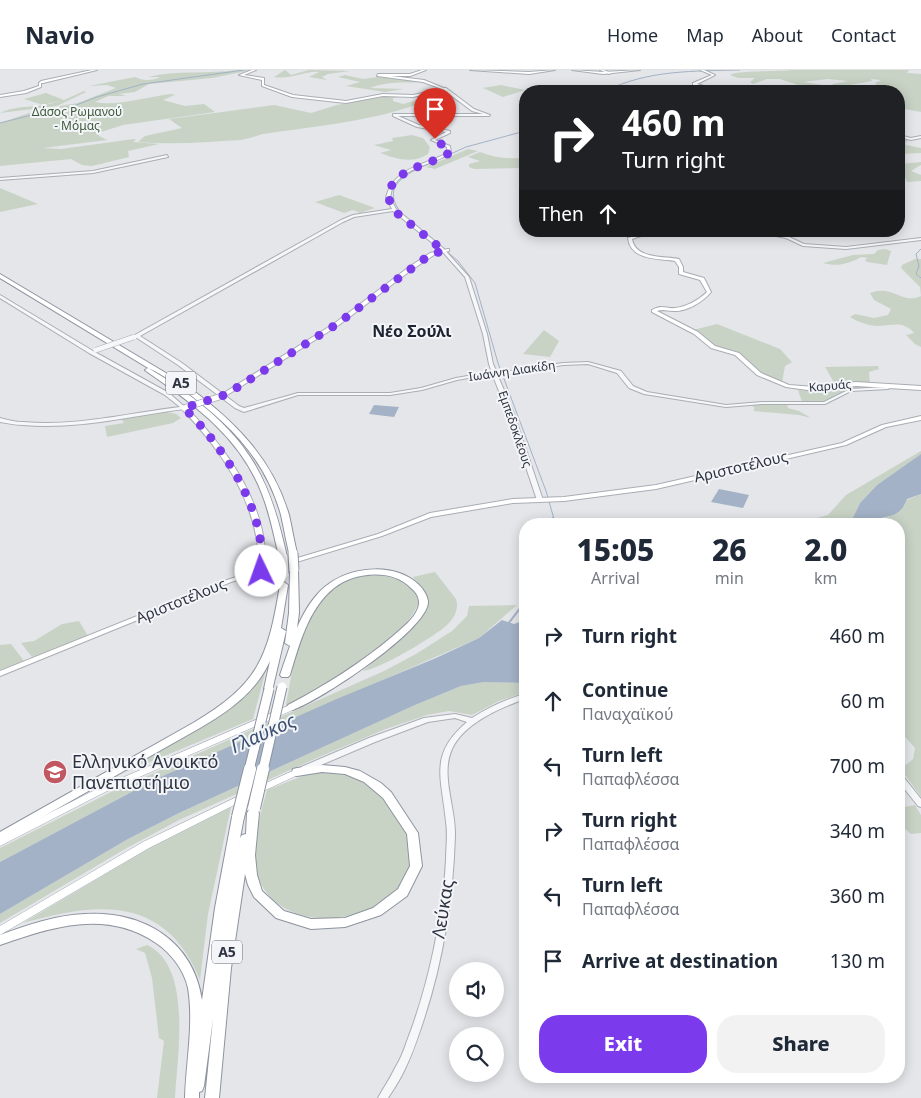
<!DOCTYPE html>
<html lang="en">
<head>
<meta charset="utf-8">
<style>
	body { margin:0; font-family:"Noto Sans",sans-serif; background:#f2f2f3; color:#1f2937; height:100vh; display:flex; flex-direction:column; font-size:19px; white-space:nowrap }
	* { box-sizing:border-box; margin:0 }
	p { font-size:16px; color:#747a83 }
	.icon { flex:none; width:28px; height:28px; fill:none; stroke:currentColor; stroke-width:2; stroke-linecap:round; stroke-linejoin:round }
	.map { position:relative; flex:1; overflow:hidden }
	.drawer { position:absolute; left:519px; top:448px; width:386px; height:565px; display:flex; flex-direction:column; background:#fff; border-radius:20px; box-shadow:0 2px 12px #0003 }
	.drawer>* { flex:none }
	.top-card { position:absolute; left:519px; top:15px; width:386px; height:152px; border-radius:20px; box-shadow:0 2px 12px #0003; background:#202124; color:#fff; overflow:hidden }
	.fabs { position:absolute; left:449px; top:892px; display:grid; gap:10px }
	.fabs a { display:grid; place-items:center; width:55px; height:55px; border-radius:50%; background:#fff; box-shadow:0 2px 12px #0003; font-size:25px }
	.pin { position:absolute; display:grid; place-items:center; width:42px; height:42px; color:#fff; margin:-51px -21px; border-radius:50% 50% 50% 0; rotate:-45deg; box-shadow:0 0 5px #0007 }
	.pin .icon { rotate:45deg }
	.me { position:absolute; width:55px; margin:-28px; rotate:357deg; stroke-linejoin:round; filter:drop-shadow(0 0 4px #0008) }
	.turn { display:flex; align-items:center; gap:18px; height:105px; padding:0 20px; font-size:22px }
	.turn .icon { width:65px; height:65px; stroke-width:2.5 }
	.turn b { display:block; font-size:35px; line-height:42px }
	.then { display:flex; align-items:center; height:48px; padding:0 20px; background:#0003; gap:10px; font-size:19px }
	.eta { display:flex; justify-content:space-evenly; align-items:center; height:85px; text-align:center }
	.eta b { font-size:30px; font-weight:800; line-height:35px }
	.button { display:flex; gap:10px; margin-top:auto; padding:10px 20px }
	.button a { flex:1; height:58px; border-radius:20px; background:#7c3aed; color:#fff; font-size:20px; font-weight:800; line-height:58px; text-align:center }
	.button a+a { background:#f2f2f3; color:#1f2937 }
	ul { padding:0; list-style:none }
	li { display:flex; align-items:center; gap:15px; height:65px; padding:0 20px }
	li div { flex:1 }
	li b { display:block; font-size:19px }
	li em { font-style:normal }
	header { display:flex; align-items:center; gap:30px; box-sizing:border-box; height:70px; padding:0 25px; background:#fff; border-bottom:1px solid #e0e1e3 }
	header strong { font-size:24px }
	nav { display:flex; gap:28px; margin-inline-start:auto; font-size:18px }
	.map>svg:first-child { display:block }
	.green { fill:#c8d3c6 }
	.water { fill:#a3b2c6 }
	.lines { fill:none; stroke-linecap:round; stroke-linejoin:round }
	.stream-far1 { stroke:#a3b2c6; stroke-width:1 }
	.stream { stroke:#a3b2c6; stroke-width:2 }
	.tertiary-casing { stroke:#a9adb4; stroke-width:2 }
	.secondary-casing { stroke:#a9adb4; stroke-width:2 }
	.primary-casing { stroke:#a4aab5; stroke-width:1 }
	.motorway-casing { stroke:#8d939f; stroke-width:2 }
	.tertiary { fill:#f6f7f9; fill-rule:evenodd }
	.secondary { fill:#fff; fill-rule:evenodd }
	.primary { fill:#fff; fill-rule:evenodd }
	.motorway { fill:#fff; fill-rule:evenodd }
	.tertiary-bridge-casing { stroke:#a9adb4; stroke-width:6; stroke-linecap:butt }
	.secondary-bridge-casing { stroke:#a9adb4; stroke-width:7; stroke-linecap:butt }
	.motorway-bridge-far1-casing { stroke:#8d939f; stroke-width:11; stroke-linecap:butt }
	.motorway-bridge-casing { stroke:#8d939f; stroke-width:14; stroke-linecap:butt }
	.tertiary-bridge { stroke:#f6f7f9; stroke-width:5 }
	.secondary-bridge { stroke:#fff; stroke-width:5.5 }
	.motorway-bridge-far1 { stroke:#fff; stroke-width:9 }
	.motorway-bridge { stroke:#fff; stroke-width:12 }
	.route { stroke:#7c3aed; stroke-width:9; stroke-dasharray:0 16.2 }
	.labels { text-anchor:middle; stroke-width:4; stroke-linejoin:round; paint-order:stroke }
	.far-park-label { font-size:12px; fill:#405b3c; stroke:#f3f5f8 }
	.far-street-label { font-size:12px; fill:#2d3341; stroke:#f3f5f8 }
	.shield { fill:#f3f5f8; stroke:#686d78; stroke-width:1 }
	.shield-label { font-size:14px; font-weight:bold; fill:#2d3341 }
	.street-label { font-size:15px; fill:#2d3341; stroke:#f3f5f8 }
	.far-district-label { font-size:16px; font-weight:bold; fill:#1f2432; stroke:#f3f5f8 }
	.near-poi-label { font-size:18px; fill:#2d3341; stroke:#f3f5f8; text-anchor:start }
	.near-street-label { font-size:18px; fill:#2d3341; stroke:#f3f5f8 }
	.near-water-label { font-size:19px; font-style:italic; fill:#3b5071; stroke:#f3f5f8 }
</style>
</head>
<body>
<header>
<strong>Navio</strong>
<nav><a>Home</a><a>Map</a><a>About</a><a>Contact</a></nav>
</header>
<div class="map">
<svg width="921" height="1028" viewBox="0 0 921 1028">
	<rect width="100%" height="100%" fill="#e4e6ea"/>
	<path class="green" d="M238 0H252L212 8 149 14 135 22 119 24 126 26H108L95 32C117 37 149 26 172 24L175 25 163 30 185 36 204 34 215 42 123 55 98 63 99 66 107 70 43 78 61 79 134 69 136 70 133 72 159 74 128 81 129 87 92 96 82 95 71 89 0 96V53L29 43 59 39 60 36 78 33 116 18 107 15 89 16 135 7C142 11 153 11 160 7H148C178 0 208 4 238 0Z
		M285 0 291 5 309 0 350 1 328 4 322 7 327 10 309 7 319 2C308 0 289 10 274 7Z
		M791 0H909L907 3 921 4V42L899 38V21H857L878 16 875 13 881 10 871 9 872 11 834 18 831 17 833 14 848 11 828 9 803 12 823 15 820 19 807 18 780 9H767L753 14 750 12 755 8H738L730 5C735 0 779 2 791 0Z
		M345 5 363 9 378 7 424 12C406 13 387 11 370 18L404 19 385 22 346 16 360 12 338 7Z
		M501 15 525 20 503 27 483 18Z
		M84 21 86 22 57 36 0 43C18 34 40 39 58 31L43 35 24 29 46 23 64 30Z
		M383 26 398 27 393 28V31L403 34 427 27V31C375 51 318 56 263 64 255 66 248 69 241 70 206 72 172 75 138 72L145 66 182 58 169 49 274 35 311 43 337 35Z
		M412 65 423 68 430 77 428 84C412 94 397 89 380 83L391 80 374 75 393 71 392 68Z
		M899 66 908 71 905 73 906 75 921 78V83L900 84 899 87Z
		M468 79 478 81 435 99 426 97Z
		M480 82C494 88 510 89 525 88V98L474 99 469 97V94L480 91 468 87Z
		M921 92V95L911 101 921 105V111L907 112 905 107 899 105V94Z
		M0 118 38 134 0 142Z
		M339 125 375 138 360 143 353 140 344 143 315 132Z
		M885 179 891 181 887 195 867 192 865 190 868 188 861 187C849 194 836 197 823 193L853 185 874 184 878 180Z
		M915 189H921V277L915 274 906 265 914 263C903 250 891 256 876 256 867 255 858 252 850 247L855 244 874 248 888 245 891 239 874 230 870 223C893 214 902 235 921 226L920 217 901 198 902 195Z
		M717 254 780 279 792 292 785 296 782 313 760 304 742 286 717 278 693 260Z
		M544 260 559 271 550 287 523 284Z
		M878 296 879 299 869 302 870 314 836 316 825 297Z
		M854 316 881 317 849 319 822 332H802L798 320 820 321Z
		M757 334H787L788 338 799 341 811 348 799 345 754 341V337L752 336Z
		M162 341 176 344 181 348 173 353 107 367 105 356 124 353 121 348Z
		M921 381V384L877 415 860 433 850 454H794L828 445 846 425Z
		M921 424V727L901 699 913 689 915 678 899 660V454H870C881 444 900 451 907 430Z
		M435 502 456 529C459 538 455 547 448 554 436 566 380 599 363 601 378 587 432 551 428 530 427 520 418 515 413 507Z
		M377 505C395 507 412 512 419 530 412 566 319 621 286 635 297 578 304 508 377 505Z
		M517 535 479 568 156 709 0 792V778L109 723 384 601 416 584 452 561 467 546 469 536Z
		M79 551 88 566 32 587 21 573 34 571 62 554Z
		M11 574 24 591 0 600V575Z
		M267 596 253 649 131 700 125 701 244 626 258 611Z
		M484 612 525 613V622L499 631 472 645 449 641 427 645 386 659 319 687 179 750 125 779 0 853V844L128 769 179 743 415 635 461 616Z
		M321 702C356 703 373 714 393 742 402 755 412 771 411 787 409 855 269 878 255 795 251 771 261 743 267 720L305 705Z
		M915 735 921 745V763L911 764 902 756 899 738Z
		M231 737 208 844 200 910C165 824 97 832 23 853L151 777Z
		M147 875C193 896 177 987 175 1028H157L164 971 159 968 152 908 145 883 136 879Z"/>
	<path class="water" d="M374 335 399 337 394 347 369 344Z
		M921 384V424L907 429C899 453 882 442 870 454H850L860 433 877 415Z
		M719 419 749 425 743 438 711 432Z
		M502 550 514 554 525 550V613L484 612 461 616 415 635 179 743 128 769 0 844V792L156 709 339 628 436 588 479 568Z"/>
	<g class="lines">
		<path class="stream-far1" d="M606 21C646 0 695 1 740 0
			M0 53 36 44 58 42 97 27 143 14 244 0
			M444 87 466 77 525 61
			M402 144C379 116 406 104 430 93
			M407 148 458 191 475 213 498 293 546 421 554 449
			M921 179 916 184 919 196 916 204 921 208"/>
		<path class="stream" d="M553 448 555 454
			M508 554 525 532"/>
		<g class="tertiary-casing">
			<path id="tertiary" d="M600 0H604L611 3 609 4Z
				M444 18H446L474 39 490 45 489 46H398L419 55 450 61V63L435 70 450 76 451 83C433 95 404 97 393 117 391 120 391 124 390 128L396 139 443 178 469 207 487 264 493 294 497 303 563 293 588 292 621 301 633 316 647 322 726 335 762 332H824L850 319 888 317 890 318 888 319 851 321 825 334H762L726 337 644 324 629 318 617 303 588 294 563 295 498 306 514 344 543 430 540 432 537 430 508 344 493 306 485 305 457 310 422 320 390 325H298L244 342 235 338 178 295 137 268H133V266L341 150 353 145 392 139 386 128C387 124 388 120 390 117 401 97 429 93 447 83V77L431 70 446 62 417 57 393 46V44H483L472 41 444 20ZM393 141 441 180 465 207 483 264 489 294 492 303H485L456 308 421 318 390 323H298L244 338 239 336 182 293 140 266 343 152 354 147Z
				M738 19 750 20 751 21H737Z
				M899 65 911 68 921 66V68L911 70 899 67Z
				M167 85 168 87 93 103 0 110V108L93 101Z
				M750 161H760L787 166 804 174 846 177 921 168V170L846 179 803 176 786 168Z
				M0 225 93 281 169 323 186 338 184 339C131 346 77 360 23 355 15 355 8 353 0 352V348C8 350 15 352 23 352 75 357 128 343 180 337L165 325 89 283 0 228Z
				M525 624V629C500 638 464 653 452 679 440 705 456 738 455 766 453 829 443 892 423 952 417 970 411 988 402 1005 398 1013 393 1020 388 1028H378C383 1018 390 1009 395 998 400 990 404 980 407 971 428 917 443 847 446 790 446 777 448 764 446 752 442 708 428 685 467 652L455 648 428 652 375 672 307 701 304 702 301 701 300 699 301 697 369 668 424 648 455 644 472 648C489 637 506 629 525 624Z
				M899 704 902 705 921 729V737L918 736 899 712Z"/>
		</g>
		<g class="secondary-casing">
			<path id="secondary" d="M92 0H97L43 13H41V17L26 23 0 27V25L24 21 39 16V13L41 11Z
				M252 0H256L244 5 264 8V15L293 25 346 31 383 24 413 25 442 19 423 12 377 6 378 4H410L422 0H426L410 6H391L424 10 446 19 413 27 383 26 346 33 292 27 262 16V10L239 5Z
				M470 0 529 2 555 0 529 4Z
				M572 0 603 2 640 0 603 4Z
				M700 0H704L715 5 697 14 721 21H718L693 15V13L712 5Z
				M646 161H650V163L632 169C635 189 663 186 679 189L683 197V202L704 208 711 222C703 232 686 242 673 241 667 241 663 239 657 241L698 262 715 276 739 283 761 303 789 315 815 317 856 312 921 316V320L856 316 815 321 786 317 757 305 735 285 711 278 694 264 652 242V240C662 234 666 239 675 238 686 237 699 230 707 222L700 210 679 204V197L675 191C658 188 631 191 628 168L646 162Z
				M448 179H449V181L434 185 410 201 339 255 224 327H220L219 326 335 253 409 197 430 183Z
				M184 336 186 337C223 375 260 424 265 479 265 485 264 492 264 498L378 464 430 443 513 429 564 427 656 415 842 373 882 355 921 346V350L886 357 846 375 656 419 564 431 513 433 431 447 382 466 231 512 0 606V601L227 510 258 500C258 492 259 484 258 477 251 423 219 378 182 339V337Z"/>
		</g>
		<g class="primary-casing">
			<path id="primary" d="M292 634 295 635 296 637 295 639 105 722 0 776V768L99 718Z
				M297 699 300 700 302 702 300 704 259 723 256 724 253 723 251 721 253 719Z
				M245 723 248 724 250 726 248 728 149 778 0 865V856L143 772Z"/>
		</g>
		<g class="motorway-casing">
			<path id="motorway" d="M0 204 186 315C233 350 272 387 289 445 292 458 294 471 297 483L296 485 293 486 289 483C286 471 284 458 281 445 265 387 227 352 181 318L0 208Z
				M148 298C163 304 177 316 189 325 252 372 271 413 287 487L286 489 283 490 279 487C274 466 270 444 262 424 241 368 194 334 146 301L145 300Z
				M294 497 298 500 299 543 297 558C304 541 315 523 330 513 355 496 396 493 419 515 423 519 427 525 428 531 431 558 317 633 292 640L288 639 287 637 288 635C326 615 361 593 393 566 402 558 414 549 418 538 421 530 417 523 411 518 392 498 354 502 334 518 308 539 299 575 290 605L288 607H282L280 605 290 576 285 573 289 543 290 500Z
				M284 512 288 515 281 558 286 561 272 621H266L264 619 270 591C256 622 229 641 200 658L0 771V762L193 653C259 614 268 588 280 515Z
				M322 695 345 697 360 701 381 713 391 722 416 760 418 763 422 796 407 826 381 845 345 857 311 859 276 848 254 827 248 815 245 804 231 898 219 1028H205L213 949 204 1016 202 1021 199 1022V1028H185C186 992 194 954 188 918 184 900 171 883 156 873 106 839 52 857 0 875V865C27 855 56 845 85 844 143 841 193 870 202 930L215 838 232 747 234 744 238 743 242 744 244 747 234 800 240 768 242 765 246 764 247 743 249 740 253 739 257 740 259 743 255 785 257 805 262 821 284 841 311 849 345 848 373 838 398 819 410 796 407 764 383 728 364 712 345 704 322 702 297 706 293 705 292 702 293 699 297 698Z"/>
		</g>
		<use href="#tertiary" class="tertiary"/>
		<use href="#secondary" class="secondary"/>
		<use href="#primary" class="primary"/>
		<use href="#motorway" class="motorway"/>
		<g class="tertiary-bridge-casing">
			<path id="tertiary-bridge" d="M96 280 134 267"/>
		</g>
		<g class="secondary-bridge-casing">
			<path id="secondary-bridge" d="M184 338 222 326"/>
		</g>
		<g class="motorway-bridge-far1-casing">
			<path id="motorway-bridge-far1" d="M293 483 294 500
				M283 487 284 504
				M249 700 269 619
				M263 700 282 617"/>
		</g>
		<g class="motorway-bridge-casing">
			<path id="motorway-bridge" d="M254 738 263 699
				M238 747 250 699"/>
		</g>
		<use href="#tertiary-bridge" class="tertiary-bridge"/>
		<use href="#secondary-bridge" class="secondary-bridge"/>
		<use href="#motorway-bridge-far1" class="motorway-bridge-far1"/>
		<use href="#motorway-bridge" class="motorway-bridge"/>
	</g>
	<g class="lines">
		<path class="route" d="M261 501C268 443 224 377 184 338L222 326 238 317 337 254 431 184 444 181 398 144 388 128C390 98 430 96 449 83V77L433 71 435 69"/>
	</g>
	<defs>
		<g id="university-disc" transform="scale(1.25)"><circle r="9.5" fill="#c15761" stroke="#f3f5f8"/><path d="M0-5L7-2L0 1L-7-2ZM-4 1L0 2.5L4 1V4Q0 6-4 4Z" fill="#fff"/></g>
	</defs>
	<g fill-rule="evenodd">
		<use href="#university-disc" x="55" y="702"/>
	</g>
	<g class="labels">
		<g class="far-park-label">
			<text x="77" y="46">Δάσος Ρωμανού<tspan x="77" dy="14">- Μόμας</tspan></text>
		</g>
		<g class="far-street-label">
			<text transform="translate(512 301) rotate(-8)" y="4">Ιωάννη Διακίδη</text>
			<text transform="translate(830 316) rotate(-5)" y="4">Καρυάς</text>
			<text transform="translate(515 359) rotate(71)" y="4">Εμπεδοκλέους</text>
		</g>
		<g class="shield">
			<rect x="166" y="301.5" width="30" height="23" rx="4"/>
			<rect x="212" y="870.5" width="30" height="23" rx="4"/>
		</g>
		<g class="shield-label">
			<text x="181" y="318">Α5</text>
			<text x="227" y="887">Α5</text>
		</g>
		<g class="street-label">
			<text transform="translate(741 397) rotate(-13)" y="5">Αριστοτέλους</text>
			<text transform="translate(181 531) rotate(-22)" y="5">Αριστοτέλους</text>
		</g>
		<g class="far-district-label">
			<text x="412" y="267">Νέο Σούλι</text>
		</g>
		<g class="near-poi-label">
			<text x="72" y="698">Ελληνικό Ανοικτό<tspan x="72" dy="21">Πανεπιστήμιο</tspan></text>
		</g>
		<g class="near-street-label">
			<text transform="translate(443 839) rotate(-81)" y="6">Λεύκας</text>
		</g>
		<g class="near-water-label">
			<text transform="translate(263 663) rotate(-24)" y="7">Γλαύκος</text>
		</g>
	</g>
</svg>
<div class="fabs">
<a><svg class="icon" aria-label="sound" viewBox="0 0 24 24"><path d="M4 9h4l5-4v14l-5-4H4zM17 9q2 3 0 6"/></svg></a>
<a><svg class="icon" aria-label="search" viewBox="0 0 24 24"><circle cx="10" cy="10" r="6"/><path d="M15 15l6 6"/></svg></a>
</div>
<div class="pin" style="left:435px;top:69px;background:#d93025"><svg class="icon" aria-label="arrive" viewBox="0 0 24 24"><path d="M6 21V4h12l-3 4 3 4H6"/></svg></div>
<svg class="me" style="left:261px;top:501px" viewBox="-20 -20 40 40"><circle r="19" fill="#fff"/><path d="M0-13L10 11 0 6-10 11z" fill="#7c3aed"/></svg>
<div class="top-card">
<div class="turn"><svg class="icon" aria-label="right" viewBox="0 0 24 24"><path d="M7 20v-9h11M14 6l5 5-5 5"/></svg><div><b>460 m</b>Turn right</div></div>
<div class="then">Then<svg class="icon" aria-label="ahead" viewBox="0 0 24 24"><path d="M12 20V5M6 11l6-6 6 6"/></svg></div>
</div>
<section class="drawer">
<div class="eta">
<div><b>15:05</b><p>Arrival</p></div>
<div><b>26</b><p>min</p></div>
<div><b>2.0</b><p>km</p></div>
</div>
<ul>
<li><svg class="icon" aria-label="right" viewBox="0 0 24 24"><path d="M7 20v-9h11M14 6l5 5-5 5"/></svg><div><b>Turn right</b></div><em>460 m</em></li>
<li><svg class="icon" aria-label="ahead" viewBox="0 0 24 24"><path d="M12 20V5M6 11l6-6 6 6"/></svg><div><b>Continue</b><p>Παναχαϊκού</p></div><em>60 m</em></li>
<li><svg class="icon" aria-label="left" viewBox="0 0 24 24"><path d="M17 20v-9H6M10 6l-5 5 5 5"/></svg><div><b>Turn left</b><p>Παπαφλέσσα</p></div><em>700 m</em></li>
<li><svg class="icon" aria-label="right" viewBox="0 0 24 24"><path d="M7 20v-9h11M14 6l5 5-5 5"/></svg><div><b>Turn right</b><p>Παπαφλέσσα</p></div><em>340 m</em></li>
<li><svg class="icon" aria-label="left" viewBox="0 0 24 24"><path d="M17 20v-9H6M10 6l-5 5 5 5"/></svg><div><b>Turn left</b><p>Παπαφλέσσα</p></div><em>360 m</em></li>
<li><svg class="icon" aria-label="arrive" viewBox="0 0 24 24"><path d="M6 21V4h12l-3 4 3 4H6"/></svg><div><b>Arrive at destination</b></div><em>130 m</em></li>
</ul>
<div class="button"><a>Exit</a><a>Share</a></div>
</section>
</div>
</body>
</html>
